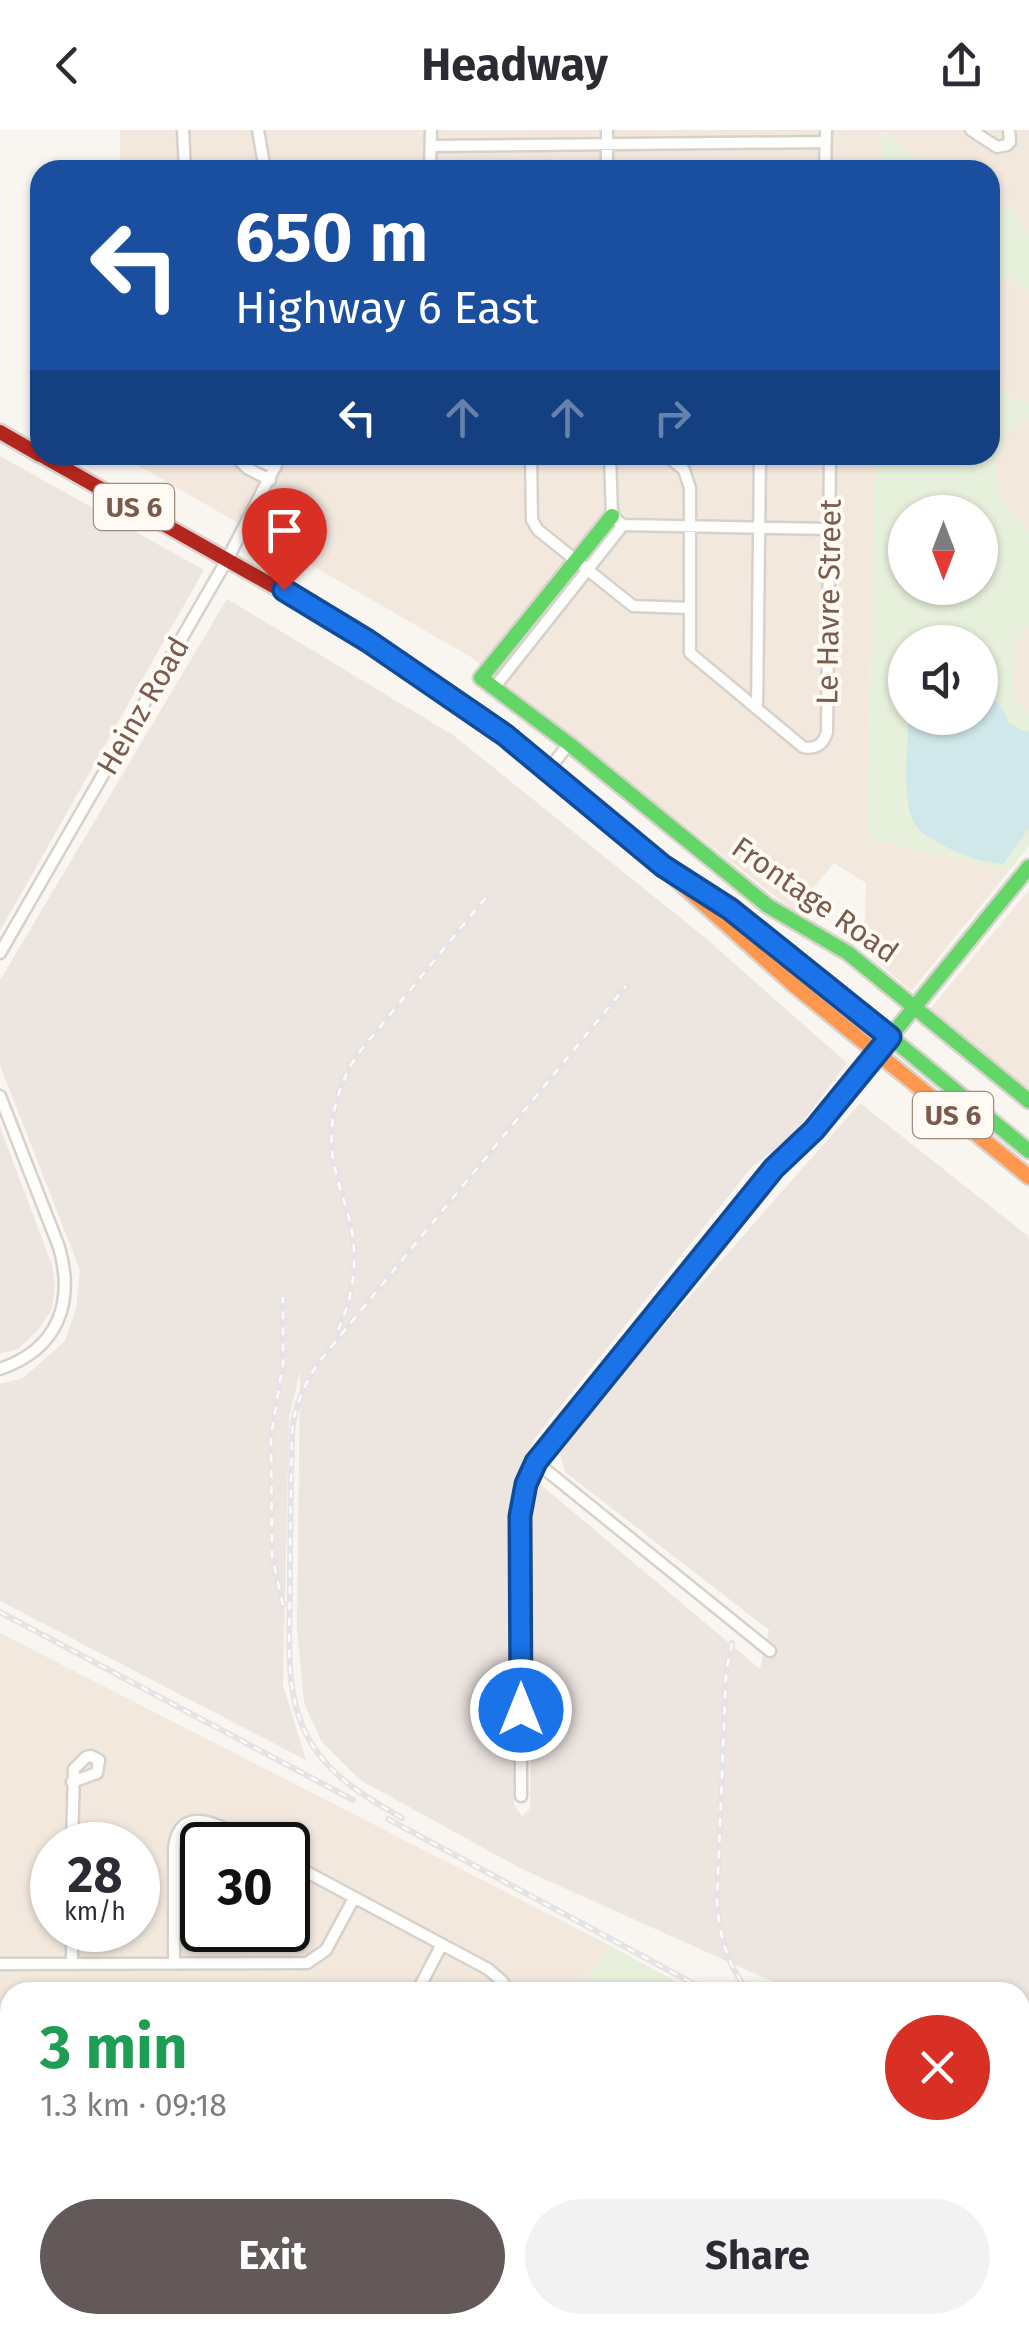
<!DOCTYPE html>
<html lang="en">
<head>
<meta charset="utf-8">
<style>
	body { margin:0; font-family:"Fira Sans",sans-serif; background:#f2f2f3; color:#2b2b33; height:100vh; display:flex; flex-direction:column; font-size:38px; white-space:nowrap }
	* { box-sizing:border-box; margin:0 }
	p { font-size:32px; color:#7c7c81 }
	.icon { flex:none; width:55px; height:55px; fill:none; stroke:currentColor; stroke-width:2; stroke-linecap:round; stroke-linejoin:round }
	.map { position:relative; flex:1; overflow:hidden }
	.panel { position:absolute; left:0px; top:1852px; width:1030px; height:352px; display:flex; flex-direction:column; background:#fff; border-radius:30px 30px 0 0; box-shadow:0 2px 8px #0004 }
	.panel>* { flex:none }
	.hud { position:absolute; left:30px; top:30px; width:970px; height:305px; border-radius:30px; box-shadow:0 2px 8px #0004; background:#1a4fa0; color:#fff; overflow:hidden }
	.needle { width:65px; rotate:180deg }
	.fabs { position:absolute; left:888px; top:365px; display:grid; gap:20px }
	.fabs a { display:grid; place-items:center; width:110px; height:110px; border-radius:50%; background:#fff; box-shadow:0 2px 8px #0004; font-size:50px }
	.speed { position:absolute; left:30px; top:1692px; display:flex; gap:20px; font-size:50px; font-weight:700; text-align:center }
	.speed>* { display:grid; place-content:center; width:130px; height:130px; border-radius:50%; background:#fff; box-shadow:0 2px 8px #0004; line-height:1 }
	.speed small { font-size:25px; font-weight:400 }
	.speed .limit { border:5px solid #111; border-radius:15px; background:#fff; color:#111 }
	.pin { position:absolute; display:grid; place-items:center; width:85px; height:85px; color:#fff; margin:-102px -42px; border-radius:50% 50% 50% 0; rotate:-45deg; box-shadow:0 0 10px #0007 }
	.pin .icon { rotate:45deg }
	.me { position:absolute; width:110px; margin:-55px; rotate:0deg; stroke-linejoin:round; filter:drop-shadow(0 0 8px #0008) }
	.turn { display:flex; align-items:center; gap:35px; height:210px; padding:0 40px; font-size:45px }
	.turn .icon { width:130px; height:130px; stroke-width:2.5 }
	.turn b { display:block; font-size:70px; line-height:85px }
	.lanes { display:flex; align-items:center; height:95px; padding:0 40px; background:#0003; justify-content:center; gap:50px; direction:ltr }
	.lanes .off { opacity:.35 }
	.round { display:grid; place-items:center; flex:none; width:105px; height:105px; border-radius:52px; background:#f2f2f3 }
	.headline { display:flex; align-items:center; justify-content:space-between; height:170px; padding:0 40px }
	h1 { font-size:60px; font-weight:700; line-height:75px; color:#1e9e55 }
	.button { display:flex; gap:20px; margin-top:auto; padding:20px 40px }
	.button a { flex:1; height:115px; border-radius:60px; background:#625958; color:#fff; font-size:40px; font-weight:700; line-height:115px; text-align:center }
	.button a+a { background:#f2f2f3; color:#2b2b33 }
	header { display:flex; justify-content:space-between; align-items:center; height:130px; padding:0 40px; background:#fff; font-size:45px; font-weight:700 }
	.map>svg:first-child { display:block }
	.residential { fill:#f2e8de; fill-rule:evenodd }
	.industrial { fill:#ede5e0 }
	.green { fill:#e7f0db; fill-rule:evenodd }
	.water { fill:#d0e8ea }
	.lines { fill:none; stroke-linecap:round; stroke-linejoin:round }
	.street-casing { stroke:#d7d1cb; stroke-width:15 }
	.fast-casing { stroke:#d9d2cb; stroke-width:19 }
	.slow-casing { stroke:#d9d2cb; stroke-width:19 }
	.jam-casing { stroke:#d9d2cb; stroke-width:19 }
	.street { stroke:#fefefd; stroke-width:10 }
	.fast { stroke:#63d668; stroke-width:14 }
	.slow { stroke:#ff974d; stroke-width:14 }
	.jam { stroke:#b3261e; stroke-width:14 }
	.rail-casing { stroke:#e6e3e7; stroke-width:6 }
	.rail { stroke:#fffaf3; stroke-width:2.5; stroke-dasharray:8; stroke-linecap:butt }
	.route-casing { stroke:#114b97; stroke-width:25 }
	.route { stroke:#1a73e8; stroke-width:18 }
	.labels { text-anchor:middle; stroke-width:8; stroke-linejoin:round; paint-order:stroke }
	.shield { fill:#fffaf3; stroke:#a28b7f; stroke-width:2.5 }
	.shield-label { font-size:28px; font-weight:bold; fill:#7a5c4d }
	.street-label { font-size:30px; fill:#7a5c4d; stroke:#fffaf3 }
</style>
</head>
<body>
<header><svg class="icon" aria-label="back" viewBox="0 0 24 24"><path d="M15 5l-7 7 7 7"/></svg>Headway<svg class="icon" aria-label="share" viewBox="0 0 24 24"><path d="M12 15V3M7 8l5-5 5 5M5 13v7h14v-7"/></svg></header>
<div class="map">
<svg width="1029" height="2204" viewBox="0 0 1029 2204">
	<rect width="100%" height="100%" fill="#f9f5f0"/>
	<path class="residential" d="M120 0H1029V106L1013 77 990 72V40H933L883 1 881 40H120Z
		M1001 147 1029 160V273L1012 269 995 245 990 227V169Z
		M1029 289V402L1004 373 995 336 1008 301Z
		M120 325H875L867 707 1009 741 911 861 864 820 866 753 834 733 794 781 471 527Z
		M1029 496V582L1013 566 1015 512Z
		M1029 760V962L931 878Z
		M0 1503 609 1815 581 1862H10V2195H506V2204H0ZM52 1715H138V1800H52ZM202 1715H288V1800H202Z"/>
	<path class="industrial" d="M0 326 204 440 0 801Z
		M227 469 453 605 703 806 847 933 793 1005 751 1038 535 1308 514 1349 513 1386 514 1674 522 1687 530 1678 533 1381 540 1354 760 1539 769 1500 565 1342 558 1316 860 973 1029 1107V1986L1020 1981V1862H796L522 1739 360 1650 322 1612 304 1573 297 1498 300 1241 289 1288 283 1555 306 1630 0 1471V1254L23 1248 65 1211 76 1179 80 1140 0 935V850Z
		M0 997 52 1135 55 1157 52 1179 39 1199 18 1219 0 1224Z"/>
	<path class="green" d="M882 1 933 40H881Z
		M990 72 1013 77 1029 106V160L1001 147 990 169Z
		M990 227 995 245 1012 269 1029 273V289L1008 301 995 336 1004 373 1029 402V496L1015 512 1013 566 1029 582V715L1009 741 867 708 875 325H990ZM905 382H980V458H905ZM905 512H980V588H905Z
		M609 1815 695 1862H581Z
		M530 2195H856V2204H530Z"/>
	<path class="water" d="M980 557 1004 580 1008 592 1021 600 1029 601V698L1003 734H1000C979 731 960 725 941 714 933 709 921 704 916 696 900 673 909 615 908 588H980Z"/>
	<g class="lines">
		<g class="street-casing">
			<path id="street" d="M183 0 185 40
				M258 0 265 40
				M607 0V40
				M971 0 997 17 1007 15 1010 12 1009 0
				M431 16 825 12
				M430 40 431 0
				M825 40 826 0
				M234 325 247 338 270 350
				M247 325 275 338
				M531 325 532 390 538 400 633 476 689 478
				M610 325 612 386 623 395 830 399
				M666 325 684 340 690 358V523L803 617C815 620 824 614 827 602L830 325
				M494 558 623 395
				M757 579 760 325
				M548 640 569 614
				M0 823 228 428 281 325
				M0 966 59 1117C75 1173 58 1219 0 1239
				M536 1332 770 1521
				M521 1666 520 1386C523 1361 530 1341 544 1320L774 1037 814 1000 877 923
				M72 1715 74 1639 86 1627 91 1626 99 1630 97 1643 72 1652
				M288 1732 488 1839 502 1851 509 1862
				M174 1833V1719C179 1666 231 1702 255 1715
				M0 1834 307 1833 326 1820 354 1768
				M72 1834V1800
				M417 1862 442 1814
				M10 1961C3 1975 3 1987 10 2001
				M0 2105 10 2094
				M107 2195 114 2204
				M305 2195V2204
				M414 2195V2204
				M518 2195V2204
				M240 2204 246 2195"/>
		</g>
		<g class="fast-casing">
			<path id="fast" d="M612 386 481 548 569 614 768 776 848 823 1029 971
				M700 760 730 779 834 861 1029 1021
				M877 923 1029 737"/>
		</g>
		<g class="slow-casing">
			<path id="slow" d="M639 716 795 856 1029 1047"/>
		</g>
		<g class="jam-casing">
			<path id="jam" d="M0 302 40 325
				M41 325 339 493 505 605 639 716"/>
		</g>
		<use href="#street" class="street"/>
		<use href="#fast" class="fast"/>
		<use href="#slow" class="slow"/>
		<use href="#jam" class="jam"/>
		<g class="rail-casing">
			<path id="rail" d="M338 1200C356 1161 359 1122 347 1080 341 1061 334 1041 332 1021 329 986 339 954 357 925L486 767
				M283 1475 272 1426 271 1306 283 1234V1167
				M0 1482 353 1670
				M732 1513 726 1542 717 1771C719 1805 727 1835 749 1862
				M402 1688C369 1669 334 1649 313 1616 282 1569 290 1504 290 1450 290 1401 291 1352 292 1303 294 1276 304 1256 318 1233L626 856
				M388 1689 709 1862
				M1020 1988H1029
				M1020 2013 1029 2017
				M1020 2033 1029 2038"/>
		</g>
		<use href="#rail" class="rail"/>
	</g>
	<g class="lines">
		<g class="route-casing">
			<path id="route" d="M284 460 368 511 505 605 663 736 730 779 890 907 814 1000 774 1038 536 1332 526 1354 520 1386 521 1580"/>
		</g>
		<use href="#route" class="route"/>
	</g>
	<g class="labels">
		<g class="shield">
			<rect x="94" y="354" width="80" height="46" rx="8"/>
			<rect x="913" y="962" width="80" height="46" rx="8"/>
		</g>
		<g class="shield-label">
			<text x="134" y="387">US 6</text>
			<text x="953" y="995">US 6</text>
		</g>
		<g class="street-label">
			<text transform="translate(829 472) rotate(-89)" y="10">Le Havre Street</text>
			<text transform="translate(143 576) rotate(-60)" y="10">Heinz Road</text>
			<text transform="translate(815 770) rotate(35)" y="10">Frontage Road</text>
		</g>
	</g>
</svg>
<div class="fabs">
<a><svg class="needle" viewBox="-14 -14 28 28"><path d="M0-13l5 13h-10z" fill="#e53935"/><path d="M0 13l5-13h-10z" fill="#7c7c81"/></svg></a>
<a><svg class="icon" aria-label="sound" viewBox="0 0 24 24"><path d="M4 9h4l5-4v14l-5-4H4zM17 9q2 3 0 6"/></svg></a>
</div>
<div class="speed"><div>28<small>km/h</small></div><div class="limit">30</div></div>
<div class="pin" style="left:284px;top:460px;background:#d93025"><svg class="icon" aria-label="arrive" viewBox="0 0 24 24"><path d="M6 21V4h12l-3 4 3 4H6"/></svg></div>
<svg class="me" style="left:521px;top:1580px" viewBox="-20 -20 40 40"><circle r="17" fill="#1a73e8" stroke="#fff" stroke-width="3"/><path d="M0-11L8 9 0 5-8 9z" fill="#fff"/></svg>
<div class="hud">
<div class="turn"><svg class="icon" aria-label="left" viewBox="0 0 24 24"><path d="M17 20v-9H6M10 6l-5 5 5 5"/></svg><div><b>650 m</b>Highway 6 East</div></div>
<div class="lanes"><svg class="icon" aria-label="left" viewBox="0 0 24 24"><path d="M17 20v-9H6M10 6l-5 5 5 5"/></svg><svg class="icon off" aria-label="ahead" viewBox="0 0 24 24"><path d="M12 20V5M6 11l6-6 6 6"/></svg><svg class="icon off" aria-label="ahead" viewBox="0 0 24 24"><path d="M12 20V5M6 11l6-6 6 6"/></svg><svg class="icon off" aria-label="right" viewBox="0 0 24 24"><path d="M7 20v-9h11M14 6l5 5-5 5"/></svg></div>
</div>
<section class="panel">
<div class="headline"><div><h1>3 min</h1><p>1.3 km · 09:18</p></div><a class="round" style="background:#d93025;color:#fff"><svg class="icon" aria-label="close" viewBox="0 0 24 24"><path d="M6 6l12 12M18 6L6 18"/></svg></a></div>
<div class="button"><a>Exit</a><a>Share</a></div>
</section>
</div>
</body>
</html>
